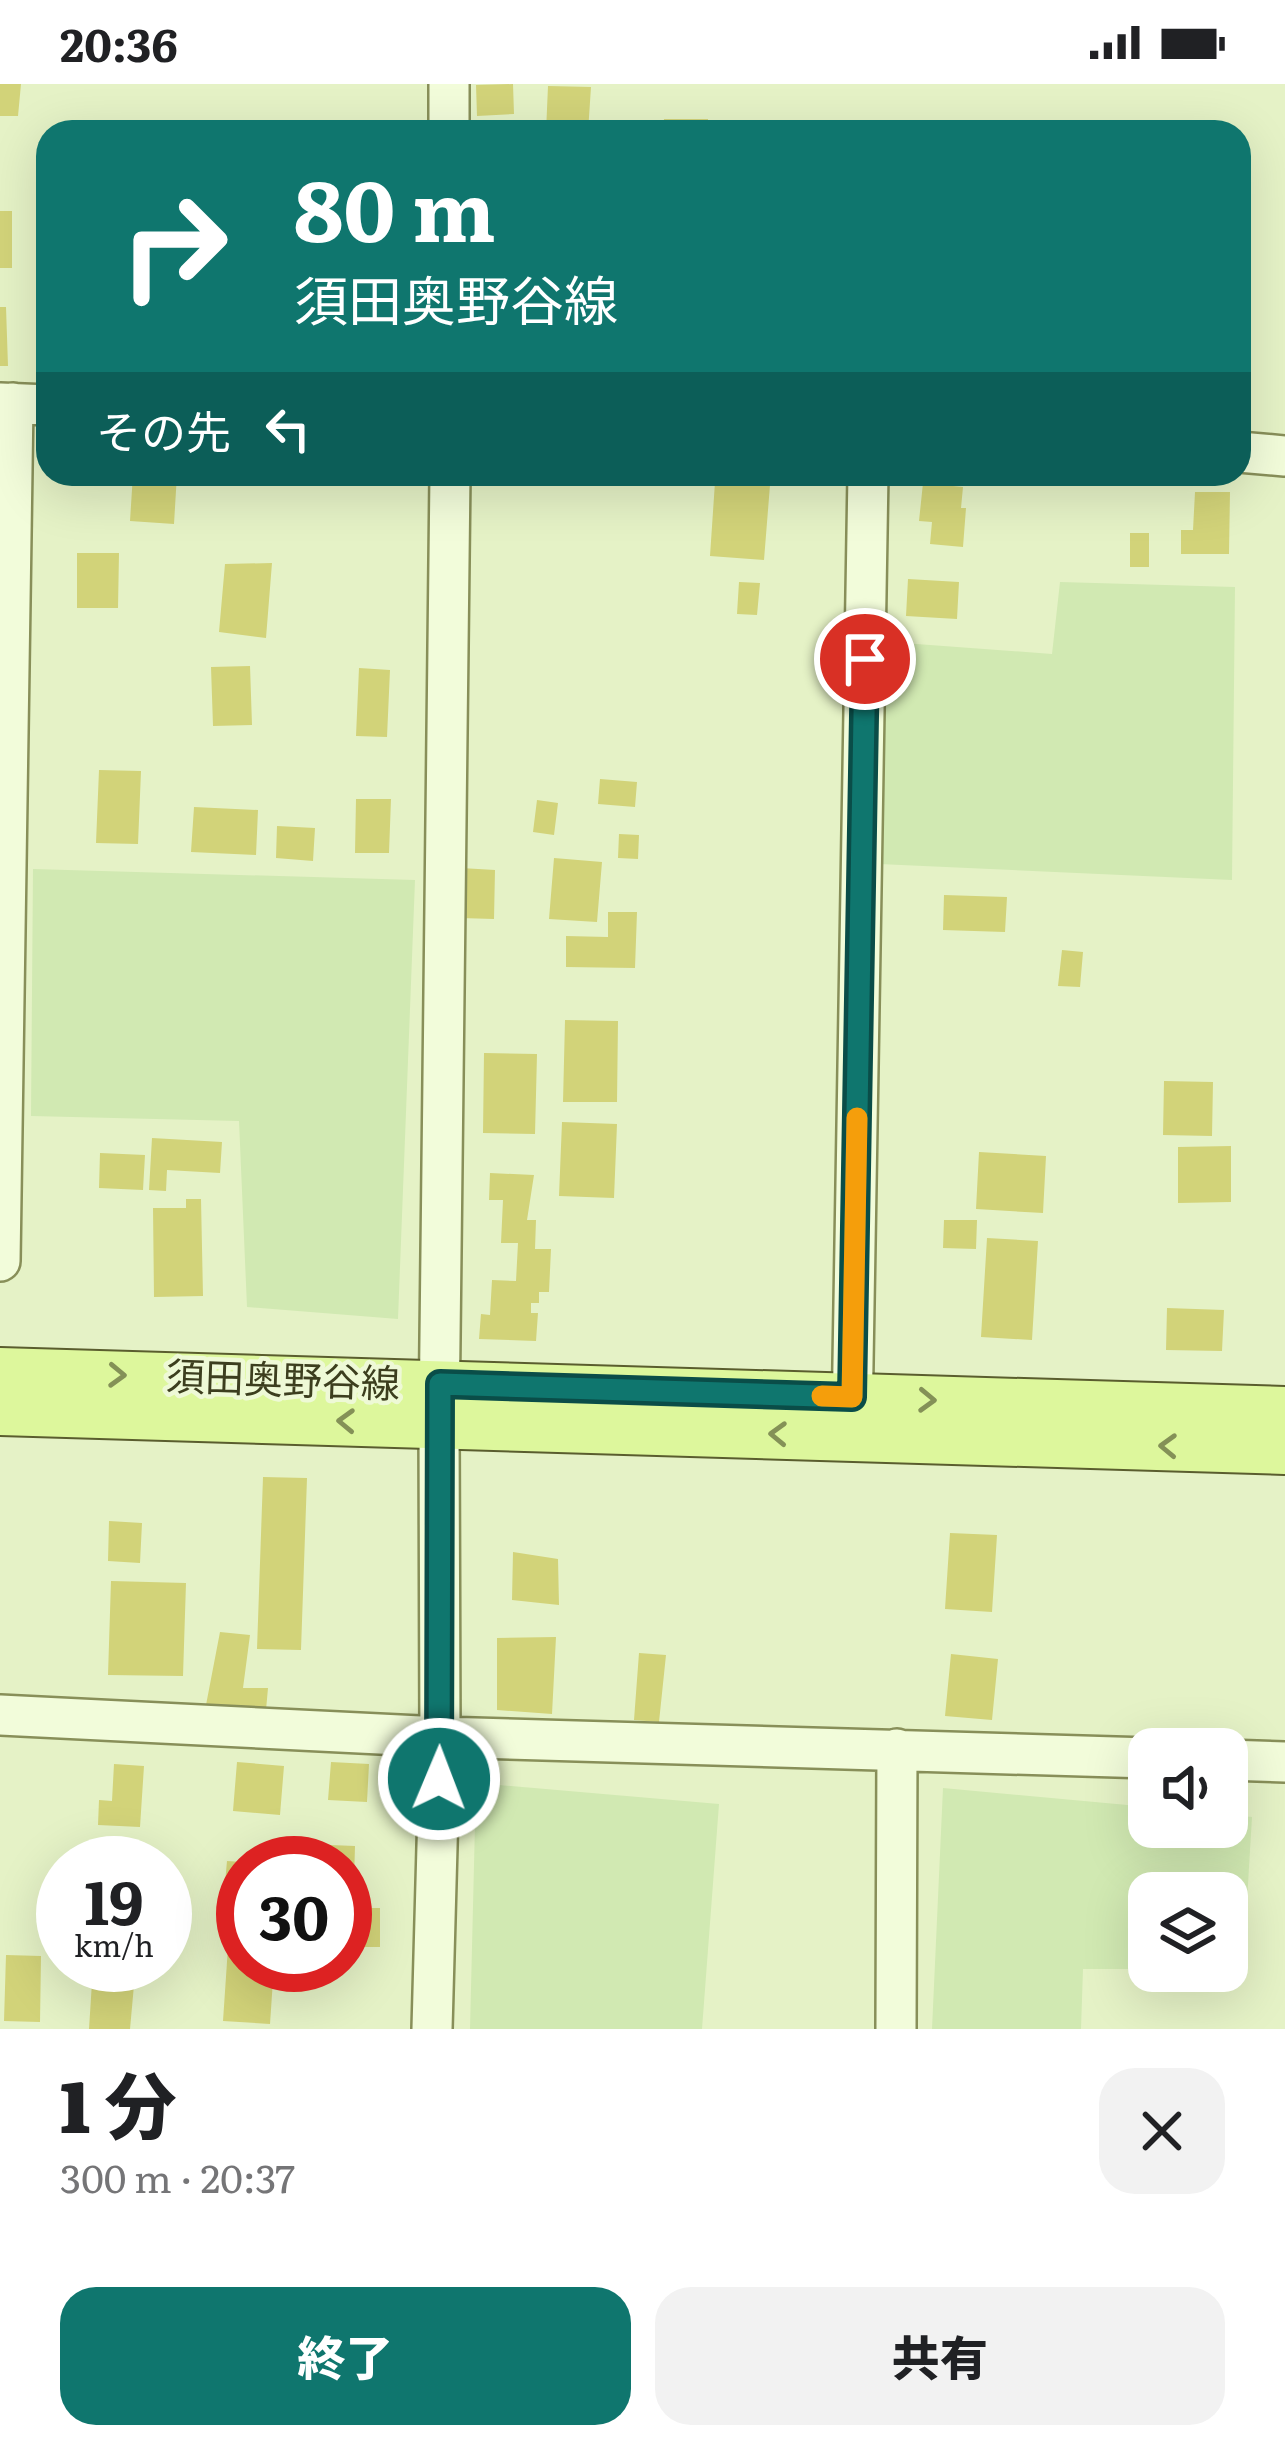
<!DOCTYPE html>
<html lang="ja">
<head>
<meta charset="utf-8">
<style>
	body { margin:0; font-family:Literata,"Noto Sans JP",serif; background:#f2f2f2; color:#202124; height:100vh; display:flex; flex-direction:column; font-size:45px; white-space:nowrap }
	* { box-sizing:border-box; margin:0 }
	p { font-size:39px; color:#757577 }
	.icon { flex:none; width:66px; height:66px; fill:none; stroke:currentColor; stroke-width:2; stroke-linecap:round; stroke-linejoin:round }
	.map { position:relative; height:1945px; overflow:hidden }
	.sheet { display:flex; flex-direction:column; background:#fff; flex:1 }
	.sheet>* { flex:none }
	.hud { position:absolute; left:36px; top:36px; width:1215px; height:366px; border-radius:36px; box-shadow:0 12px 48px #0002; background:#0f766e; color:#fff; overflow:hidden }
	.tools { position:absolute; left:1128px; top:1644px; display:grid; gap:24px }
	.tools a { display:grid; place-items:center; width:120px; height:120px; border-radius:24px; background:#fff; box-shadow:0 12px 48px #0002; font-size:60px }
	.speed { position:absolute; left:36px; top:1752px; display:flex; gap:24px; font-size:60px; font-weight:700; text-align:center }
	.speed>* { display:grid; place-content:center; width:156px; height:156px; border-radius:50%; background:#fff; box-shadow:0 12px 48px #0002; line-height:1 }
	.speed small { font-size:30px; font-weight:400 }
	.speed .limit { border:18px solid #d22; background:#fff; color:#111 }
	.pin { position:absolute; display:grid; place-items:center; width:102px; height:102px; color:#fff; margin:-51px; border:6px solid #fff; border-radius:50%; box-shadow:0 3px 12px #0007 }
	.me { position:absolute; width:132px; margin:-66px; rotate:1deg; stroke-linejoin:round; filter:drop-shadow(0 0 9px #0008) }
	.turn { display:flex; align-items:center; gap:42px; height:252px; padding:0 60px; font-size:54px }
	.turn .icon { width:156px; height:156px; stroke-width:2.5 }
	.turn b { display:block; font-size:84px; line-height:102px }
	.then { display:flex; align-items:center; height:114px; padding:0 60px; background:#0003; gap:24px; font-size:45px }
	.round { display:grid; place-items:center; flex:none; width:126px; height:126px; border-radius:36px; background:#f2f2f2 }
	.headline { display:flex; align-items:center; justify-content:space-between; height:204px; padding:0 60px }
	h1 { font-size:72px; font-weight:800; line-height:90px }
	.action { display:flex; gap:24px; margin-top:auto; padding:24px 60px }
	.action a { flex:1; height:138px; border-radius:36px; background:#0f766e; color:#fff; font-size:48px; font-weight:800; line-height:138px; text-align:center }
	.action a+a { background:#f2f2f2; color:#202124 }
	.status { display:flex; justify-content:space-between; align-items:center; height:84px; padding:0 60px; background:#fff; direction:ltr }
	.status svg { height:33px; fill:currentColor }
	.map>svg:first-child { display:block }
	.farmland { fill:#d1e9b2 }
	.building { fill:#d2d379 }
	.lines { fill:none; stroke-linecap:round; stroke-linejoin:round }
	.minor-casing { stroke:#888f59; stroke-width:44 }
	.major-casing { stroke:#5a5d2e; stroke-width:52 }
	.minor { stroke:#f2fcda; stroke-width:39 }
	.major { stroke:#ddf79c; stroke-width:48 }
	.oneway { stroke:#849157 }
	.route-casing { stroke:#0a4d48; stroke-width:30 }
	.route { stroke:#0f766e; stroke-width:21 }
	.slow { stroke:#f59e0b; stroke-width:21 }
	.labels { text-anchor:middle; stroke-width:9; stroke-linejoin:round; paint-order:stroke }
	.street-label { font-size:39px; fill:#3c3e1e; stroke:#eef9d6 }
</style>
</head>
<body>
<div class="status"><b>20:36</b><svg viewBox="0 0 49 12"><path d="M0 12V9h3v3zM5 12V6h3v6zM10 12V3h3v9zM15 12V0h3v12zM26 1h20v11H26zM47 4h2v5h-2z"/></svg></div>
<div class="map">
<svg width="1285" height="1945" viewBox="0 0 1285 1945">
	<rect width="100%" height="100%" fill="#e5f2c6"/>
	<path class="farmland" d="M1060 498 1235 503 1232 796 879 780 876 557 1052 570Z
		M33 785 415 796 398 1235 247 1223 239 1037 31 1032Z
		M476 1699 719 1720 702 1945H470Z
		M943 1704 1149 1723V1743H1227V1730L1252 1733 1243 1884H1227V1809H1149V1885H1083L1081 1945H932Z"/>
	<path class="building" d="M0 0H21L18 32H0Z
		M513 0 514 30 477 32 476 1Z
		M548 2 591 3 588 48H546Z
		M664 35H708V48H663Z
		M0 127H12V184H0Z
		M0 223H6L8 282H0Z
		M133 390H177L174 440 130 437Z
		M715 398 770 401 764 476 710 472Z
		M923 399 963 403 961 424H966L963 463 930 460 932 438 919 437Z
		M1195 408H1230L1229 470H1181V446H1193Z
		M1130 449H1149V483H1130Z
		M77 469H119L118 524H77Z
		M272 479 266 554 219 548 225 480Z
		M908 495 959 498 957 535 906 532Z
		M739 498 760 499 757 531 737 530Z
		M250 582 252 641 213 642 211 583Z
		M359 584 390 586 387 653 356 652Z
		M99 686 141 687 138 760 96 759Z
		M600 695 637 698 635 723 598 720Z
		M356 715H391L389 769H355Z
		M537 716 558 719 554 751 533 748Z
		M194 723 258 726 256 771 191 768Z
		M277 742 315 744 313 777 276 774Z
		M619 750 639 751 638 775 618 774Z
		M554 774 602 778 597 838 549 835Z
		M461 784 495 786 494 835 460 834Z
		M944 811 1007 813 1005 848 943 846Z
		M608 828H637L635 884 566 883V852L608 853Z
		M1062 866 1083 868 1080 903 1058 902Z
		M565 936 618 937 617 1018H563Z
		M484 969 537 970 535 1050 483 1049Z
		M1164 997 1213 998 1212 1052 1163 1051Z
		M562 1038 617 1040 614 1114 559 1112Z
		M152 1054 222 1058 220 1089 167 1086 166 1107 149 1106Z
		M1231 1062V1118L1178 1119V1063Z
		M979 1068 1046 1072 1043 1129 976 1125Z
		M100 1069 145 1071 143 1106 99 1104Z
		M490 1089 534 1091 527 1136H536L535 1165H551L549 1208H539V1219H531V1229H538L536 1257 479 1255 481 1230 490 1231 492 1196 516 1197 518 1159H501L503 1116H489Z
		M186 1115H201L203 1212 154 1213 153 1124H186Z
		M944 1136H977L976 1165 943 1164Z
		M987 1154 1038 1157 1032 1256 981 1253Z
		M1167 1224 1224 1226 1222 1267 1166 1266Z
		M263 1393 307 1394 301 1566 257 1565Z
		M109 1437 142 1439 140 1479 108 1477Z
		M950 1449 997 1451 992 1528 945 1525Z
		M513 1468 558 1475 559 1521 512 1516Z
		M111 1497 186 1499 183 1592 108 1591Z
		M220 1548 250 1551 243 1604H268L266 1626 206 1621Z
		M556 1553 552 1630 497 1626V1554Z
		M639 1569 666 1571 659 1638 634 1636Z
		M951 1570 998 1575 992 1636 945 1632Z
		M237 1678 284 1682 280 1731 233 1727Z
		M331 1678 369 1680 367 1718 328 1716Z
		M114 1680 144 1682 140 1743 98 1741 99 1716 112 1717Z
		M305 1760 355 1762 354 1796 345 1795V1779H304Z
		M227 1777 243 1778V1845L221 1843Z
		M345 1824H380V1863H345Z
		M228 1863 243 1864V1881H274L270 1940 223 1937Z
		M6 1871 41 1872 40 1938 4 1937Z
		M92 1898 134 1901 130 1945H89Z"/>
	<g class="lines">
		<g class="minor-casing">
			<path id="minor" d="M449 0V48
				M0 319 48 321
				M1239 368 1285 372
				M0 1177 13 319
				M852 1338 868 390
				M0 1631 440 1653 1149 1674
				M1227 1676 1285 1678
				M432 1945 440 1653 439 1340 450 390
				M896 1945 897 1665"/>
		</g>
		<g class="major-casing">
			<path id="major" d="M0 1288 1285 1327
				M0 1327 1285 1366"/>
		</g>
		<use href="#minor" class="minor"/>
		<use href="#major" class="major"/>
	</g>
	<defs><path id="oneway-chevron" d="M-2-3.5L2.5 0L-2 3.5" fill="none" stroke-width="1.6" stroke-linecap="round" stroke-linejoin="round" transform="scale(3)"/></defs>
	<g class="oneway">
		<use href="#oneway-chevron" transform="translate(117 1291) rotate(2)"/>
		<use href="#oneway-chevron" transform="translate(927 1316) rotate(2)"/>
		<use href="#oneway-chevron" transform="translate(346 1337) rotate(-178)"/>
		<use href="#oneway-chevron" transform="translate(778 1350) rotate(-178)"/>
		<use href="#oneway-chevron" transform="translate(1168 1362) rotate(-178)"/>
	</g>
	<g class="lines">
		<g class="route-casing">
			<path id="route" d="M439 1695 440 1300 852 1313 865 575"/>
		</g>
		<use href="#route" class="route"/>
		<path class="slow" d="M822 1312 852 1313 857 1034"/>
	</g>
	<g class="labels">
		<g class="street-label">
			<text transform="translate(283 1296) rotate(2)" y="14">須田奥野谷線</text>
		</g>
	</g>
</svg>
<div class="tools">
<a><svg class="icon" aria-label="sound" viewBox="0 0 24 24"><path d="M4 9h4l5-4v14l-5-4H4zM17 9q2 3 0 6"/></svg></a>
<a><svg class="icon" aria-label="layers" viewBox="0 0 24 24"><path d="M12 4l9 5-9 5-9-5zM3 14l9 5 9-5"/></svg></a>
</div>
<div class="speed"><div>19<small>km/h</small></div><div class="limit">30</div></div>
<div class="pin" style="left:865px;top:575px;background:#d93025"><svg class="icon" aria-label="arrive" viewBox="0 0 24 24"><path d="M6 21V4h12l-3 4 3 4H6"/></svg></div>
<svg class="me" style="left:439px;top:1695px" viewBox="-20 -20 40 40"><circle r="17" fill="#0f766e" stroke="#fff" stroke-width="3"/><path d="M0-11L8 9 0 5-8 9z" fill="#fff"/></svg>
<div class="hud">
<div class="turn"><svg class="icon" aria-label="right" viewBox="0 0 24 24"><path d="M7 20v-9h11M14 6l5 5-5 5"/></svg><div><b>80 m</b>須田奥野谷線</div></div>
<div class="then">その先<svg class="icon" aria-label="left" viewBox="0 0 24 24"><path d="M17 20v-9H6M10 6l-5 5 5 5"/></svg></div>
</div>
</div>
<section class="sheet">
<div class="headline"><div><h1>1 分</h1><p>300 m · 20:37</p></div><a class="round"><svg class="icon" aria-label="close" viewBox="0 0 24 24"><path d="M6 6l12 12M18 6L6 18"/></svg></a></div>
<div class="action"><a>終了</a><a>共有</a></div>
</section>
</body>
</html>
